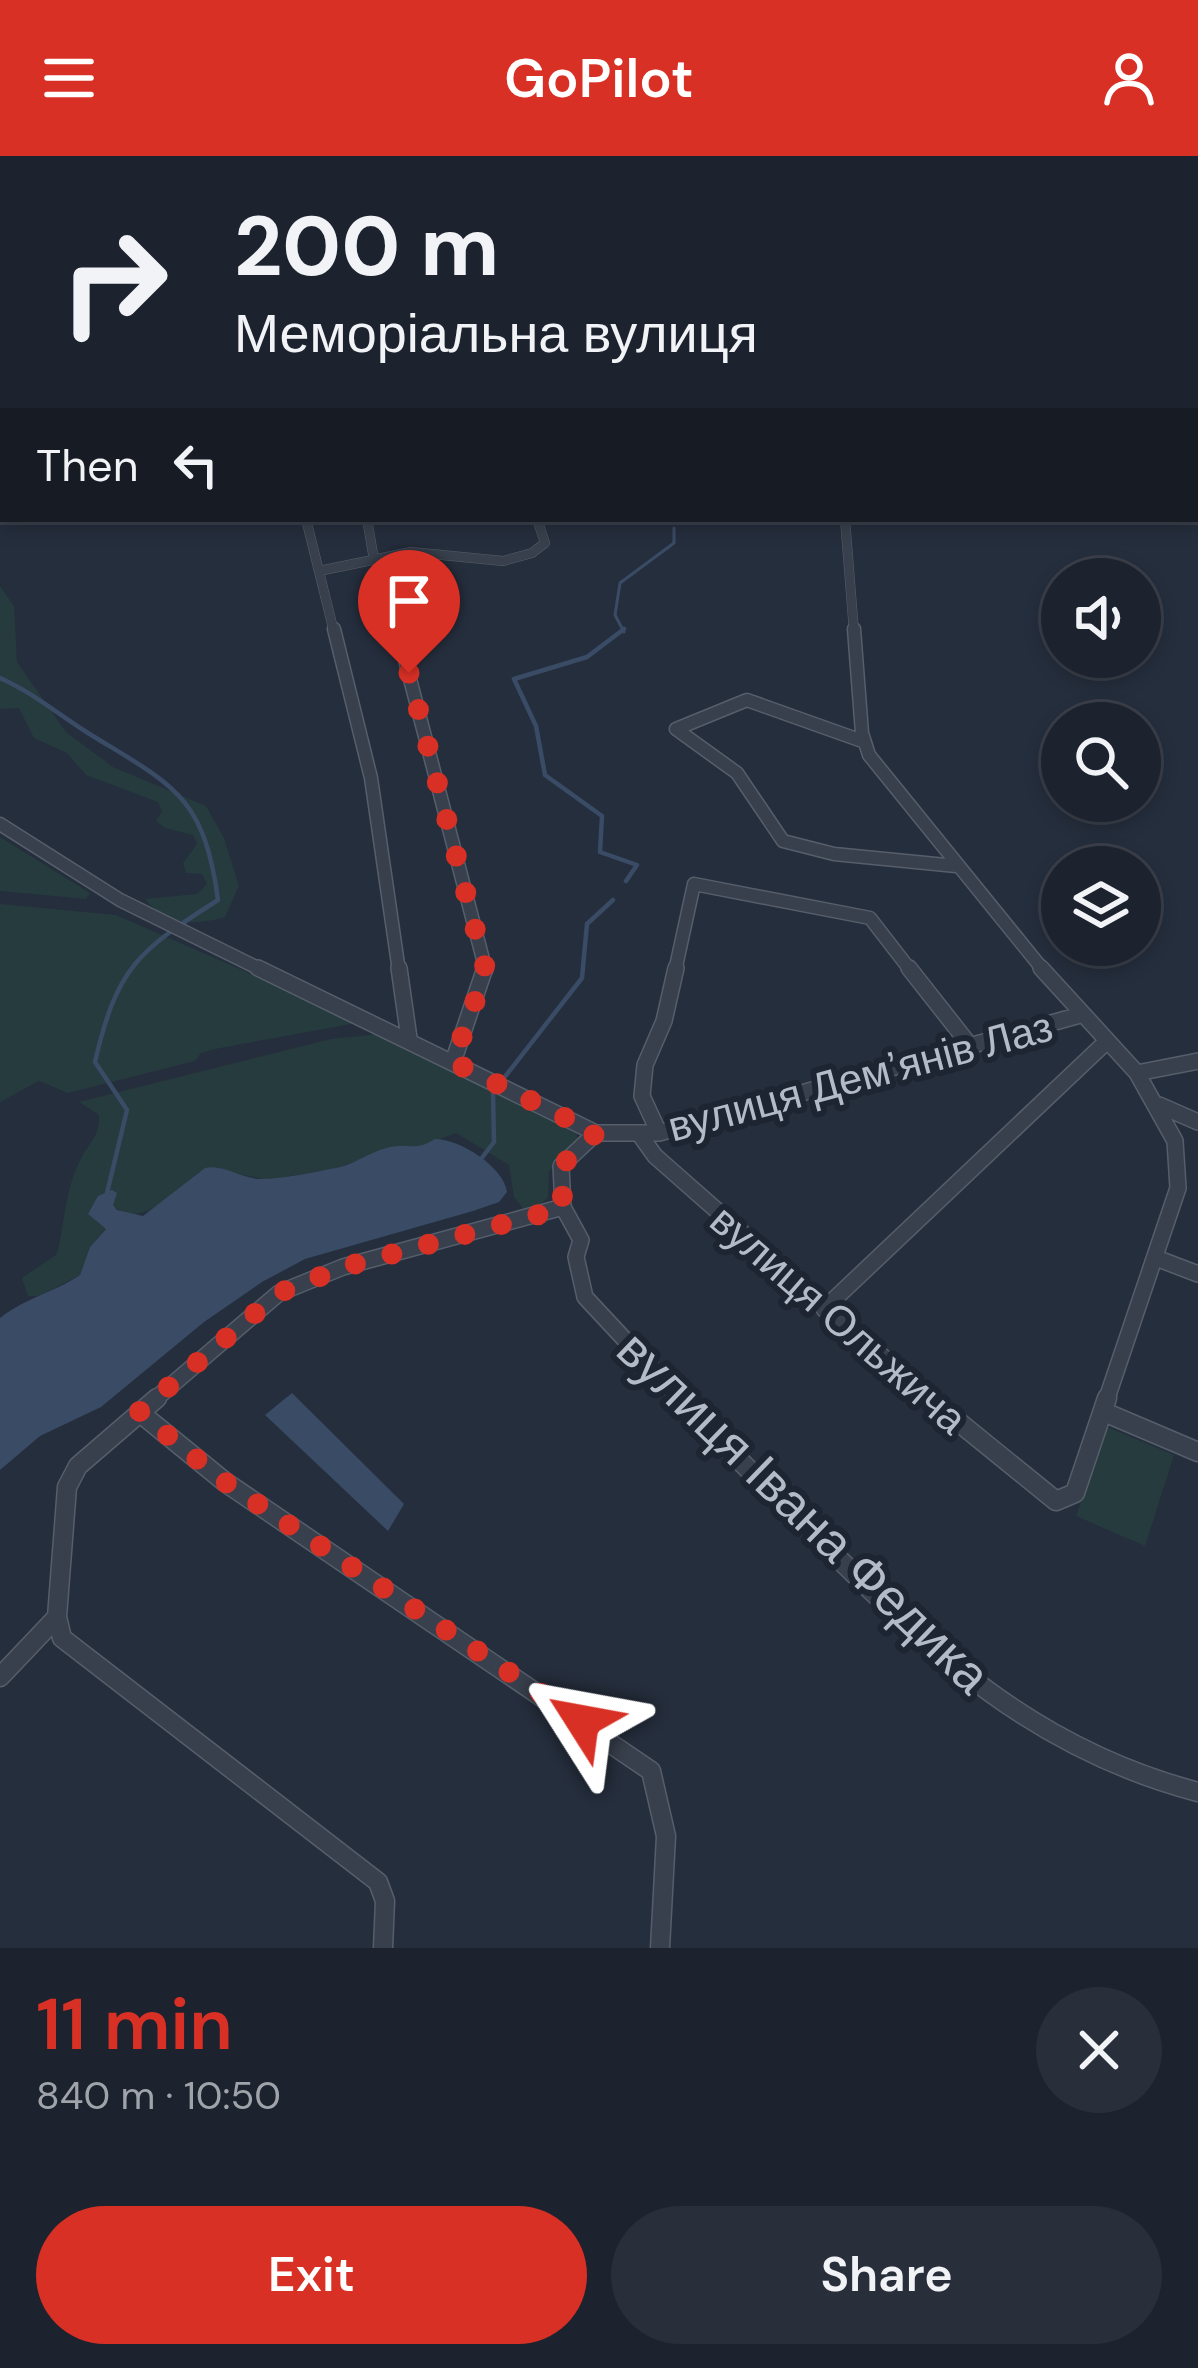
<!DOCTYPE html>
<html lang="en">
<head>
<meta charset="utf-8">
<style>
	body { margin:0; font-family:"DM Sans",sans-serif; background:#292f3a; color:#f1f3f6; height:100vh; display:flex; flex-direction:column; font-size:45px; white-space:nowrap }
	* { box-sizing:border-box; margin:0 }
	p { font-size:39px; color:#a0a4aa }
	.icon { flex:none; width:66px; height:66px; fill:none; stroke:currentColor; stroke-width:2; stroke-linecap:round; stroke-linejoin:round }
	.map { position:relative; height:1792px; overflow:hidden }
	.side { display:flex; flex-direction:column; background:#1c222e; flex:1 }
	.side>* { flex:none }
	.guide { position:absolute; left:0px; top:0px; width:1200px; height:366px; box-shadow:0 6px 18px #0003,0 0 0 3px #3a3f4a; background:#1c222e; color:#f1f3f6; overflow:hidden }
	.tools { position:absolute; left:1041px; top:402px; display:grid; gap:24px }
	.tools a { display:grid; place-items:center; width:120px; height:120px; border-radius:50%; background:#1c222e; box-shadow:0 6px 18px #0003,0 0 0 3px #3a3f4a; font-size:60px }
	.pin { position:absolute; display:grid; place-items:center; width:102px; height:102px; color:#fff; margin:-123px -51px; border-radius:50% 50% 50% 0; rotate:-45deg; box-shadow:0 0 12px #0007 }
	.pin .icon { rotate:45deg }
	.me { position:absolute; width:132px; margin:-66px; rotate:304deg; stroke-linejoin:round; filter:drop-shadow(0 0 9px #0008) }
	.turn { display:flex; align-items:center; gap:42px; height:252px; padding:0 36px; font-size:54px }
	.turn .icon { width:156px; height:156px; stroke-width:2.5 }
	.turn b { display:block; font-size:84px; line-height:102px }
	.then { display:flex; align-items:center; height:114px; padding:0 36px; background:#0003; gap:24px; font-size:45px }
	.round { display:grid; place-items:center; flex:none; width:126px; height:126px; border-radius:63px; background:#292f3a }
	.overview { display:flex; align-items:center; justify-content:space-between; height:204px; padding:0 36px }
	h1 { font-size:72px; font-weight:600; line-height:90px; color:#d93025 }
	.primary-button { display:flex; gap:24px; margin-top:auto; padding:24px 36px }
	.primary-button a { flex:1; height:138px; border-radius:72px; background:#d93025; color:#fff; font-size:48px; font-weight:600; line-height:138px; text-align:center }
	.primary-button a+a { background:#292f3a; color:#f1f3f6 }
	header { display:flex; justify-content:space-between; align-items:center; height:156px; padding:0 36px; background:#d93025; color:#fff; font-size:54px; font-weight:600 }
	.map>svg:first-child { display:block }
	.green { fill:#263b3e }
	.water { fill:#3a4b65 }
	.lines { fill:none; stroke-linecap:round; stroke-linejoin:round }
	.stream-far1 { stroke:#3a4b65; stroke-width:3 }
	.stream { stroke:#3a4b65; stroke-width:4.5 }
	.minor-far4-casing { stroke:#565e6b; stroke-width:9 }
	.minor-far3-casing { stroke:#565e6b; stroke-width:10 }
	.minor-far2-casing { stroke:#565e6b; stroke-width:15 }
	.minor-far1-casing { stroke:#565e6b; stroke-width:18 }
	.minor-casing { stroke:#565e6b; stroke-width:21 }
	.primary-casing { stroke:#414956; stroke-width:3 }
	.minor-far4 { stroke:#38404d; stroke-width:8 }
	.minor-far3 { stroke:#38404d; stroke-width:9 }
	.minor-far2 { stroke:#38404d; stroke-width:12 }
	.minor-far1 { stroke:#38404d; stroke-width:15 }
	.minor { stroke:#38404d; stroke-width:18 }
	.primary { fill:#565f6d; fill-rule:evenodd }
	.route { stroke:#d93025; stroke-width:21; stroke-dasharray:0 37.8 }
	.labels { text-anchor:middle; stroke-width:12; stroke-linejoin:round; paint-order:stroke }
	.street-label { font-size:42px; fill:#b4bbc8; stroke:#1d2532 }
	.near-street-label { font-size:51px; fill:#b4bbc8; stroke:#1d2532 }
</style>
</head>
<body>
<header><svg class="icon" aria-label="menu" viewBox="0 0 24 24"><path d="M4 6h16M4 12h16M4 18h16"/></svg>GoPilot<svg class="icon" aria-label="person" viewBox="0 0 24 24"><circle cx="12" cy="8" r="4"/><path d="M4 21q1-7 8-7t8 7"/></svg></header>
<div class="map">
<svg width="1198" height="1792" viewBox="0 0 1198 1792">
	<rect width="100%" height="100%" fill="#252e3d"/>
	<path class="green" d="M0 430 14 450 17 506 66 576 113 611 206 650 224 682 239 730 225 761C195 770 165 769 145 743L197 738 207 728 202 718 186 717 183 707 197 688 193 679 165 672 156 665 162 655 158 646 86 619 67 597 34 582 19 552 0 553Z
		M0 681 90 737 86 743 0 735Z
		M0 748 116 759 362 866 215 893 201 897 195 905 68 937 39 925 0 946Z
		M389 877 575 974 579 985 549 1015 548 1041 539 1050 524 1054 514 1041 509 1009 456 977 413 993 400 990 336 1012 269 1024 205 1012C180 1031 142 1077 112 1049L96 1065 106 1072 90 1091 80 1119 39 1140H28L22 1122 57 1098C65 1066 65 1032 81 1003 90 985 100 980 99 959L79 946 331 883Z
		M1107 1271 1174 1299 1145 1390 1076 1360Z"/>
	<path class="water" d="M435 983C460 983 504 1011 507 1036L499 1046 473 1055 305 1103 262 1126 204 1166 101 1251 40 1280 0 1314V1162C27 1141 55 1136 80 1119L90 1091 106 1073 88 1058 98 1040 112 1034 117 1037 113 1049 117 1054 143 1060 205 1012C224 1008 241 1023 261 1023 284 1023 313 1016 336 1012 357 1008 377 990 400 990 415 990 421 992 435 983Z
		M292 1237 404 1348 388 1375 265 1259Z"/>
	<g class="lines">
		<path class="stream-far1" d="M624 476 615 459 620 427 674 387V372"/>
		<path class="stream" d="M624 473 587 501 514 523 536 570 545 619 602 660 600 696 637 709 626 725
			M0 522C32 536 58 558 88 577 172 629 204 638 218 744 138 795 117 811 95 906L127 954 107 1037
			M481 1003 494 986 493 936 582 822 587 768 613 744"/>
		<g class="minor-far4-casing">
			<path id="minor-far4" d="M730 0 735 3"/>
		</g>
		<g class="minor-far3-casing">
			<path id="minor-far3" d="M306 363 334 476
				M367 363 374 404
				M845 363 854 476
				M319 415 411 396 503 405 532 397 545 387 537 363
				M386 432 398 476"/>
		</g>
		<g class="minor-far2-casing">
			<path id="minor-far2" d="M334 473 371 622 399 815
				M397 473 486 815
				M854 473 862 577 869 599 1044 815
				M865 586 747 544 676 573 737 617 783 685 834 698 956 710
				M0 668 120 744 264 815
				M675 815 694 728 870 762 911 815"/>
		</g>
		<g class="minor-far1-casing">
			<path id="minor-far1" d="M258 812 596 977H659L1080 859
				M399 812 409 882
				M909 812 968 887
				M1041 812 1137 917 1175 985 1178 1032 1106 1245
				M453 906 485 812
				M1137 917 1198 905
				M1159 949 1198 966
				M596 977 561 1010 563 1051 581 1084 576 1101 585 1141 682 1245
				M659 977 642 940 645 909 664 865 676 812
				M640 979 655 1000 933 1245
				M1156 1102 1198 1118
				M824 1153 1105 887
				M153 1245 279 1137 343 1111 563 1051"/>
		</g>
		<g class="minor-casing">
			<path id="minor" d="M157 1242 78 1310 67 1331 57 1461 62 1482 378 1726 385 1745 383 1792
				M679 1242C723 1289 769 1334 815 1379 931 1496 1034 1593 1198 1636
				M929 1242 1056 1345 1075 1337 1107 1242
				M139 1256 225 1326 651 1615 666 1680 660 1792
				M1104 1256 1198 1296
				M0 1521 57 1461"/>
		</g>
		<g class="primary-casing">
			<path id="primary" d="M848 0H860L863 3H851Z
				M1197 223H1198V232H1197Z"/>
		</g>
		<use href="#minor-far4" class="minor-far4"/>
		<use href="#minor-far3" class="minor-far3"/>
		<use href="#minor-far2" class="minor-far2"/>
		<use href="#minor-far1" class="minor-far1"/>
		<use href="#minor" class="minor"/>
		<use href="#primary" class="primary"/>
	</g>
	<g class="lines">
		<path class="route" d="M409 517 486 815 453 906 596 977 561 1010 563 1052 344 1111 279 1137 139 1256 225 1326 582 1565"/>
	</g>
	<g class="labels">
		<g class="street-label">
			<text transform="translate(860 920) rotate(-15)" y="15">вулиця Демʼянів Лаз</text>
			<text transform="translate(839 1163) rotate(41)" y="15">вулиця Ольжича</text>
		</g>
		<g class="near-street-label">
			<text transform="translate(804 1356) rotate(44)" y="18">вулиця Івана Федика</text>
		</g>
	</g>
</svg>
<div class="tools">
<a><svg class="icon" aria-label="sound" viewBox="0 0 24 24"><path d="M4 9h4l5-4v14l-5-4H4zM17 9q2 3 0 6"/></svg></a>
<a><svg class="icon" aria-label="search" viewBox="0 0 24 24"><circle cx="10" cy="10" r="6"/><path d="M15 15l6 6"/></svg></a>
<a><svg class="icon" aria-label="layers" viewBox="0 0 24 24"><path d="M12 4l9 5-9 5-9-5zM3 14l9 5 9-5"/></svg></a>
</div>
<div class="pin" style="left:409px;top:517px;background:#d93025"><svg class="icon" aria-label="arrive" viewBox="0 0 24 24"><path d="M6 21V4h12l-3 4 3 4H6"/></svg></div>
<svg class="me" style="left:582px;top:1565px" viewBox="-20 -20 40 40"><path d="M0-17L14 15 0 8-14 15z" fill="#d93025" stroke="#fff" stroke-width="4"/></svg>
<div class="guide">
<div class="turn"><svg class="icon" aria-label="right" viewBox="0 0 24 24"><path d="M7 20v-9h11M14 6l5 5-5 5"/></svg><div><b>200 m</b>Меморіальна вулиця</div></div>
<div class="then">Then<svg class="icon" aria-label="left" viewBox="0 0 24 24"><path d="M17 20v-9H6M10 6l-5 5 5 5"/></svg></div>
</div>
</div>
<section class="side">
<div class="overview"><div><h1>11 min</h1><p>840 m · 10:50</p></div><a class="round"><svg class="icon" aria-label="close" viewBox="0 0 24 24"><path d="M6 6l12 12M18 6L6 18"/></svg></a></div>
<div class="primary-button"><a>Exit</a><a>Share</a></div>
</section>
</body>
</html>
